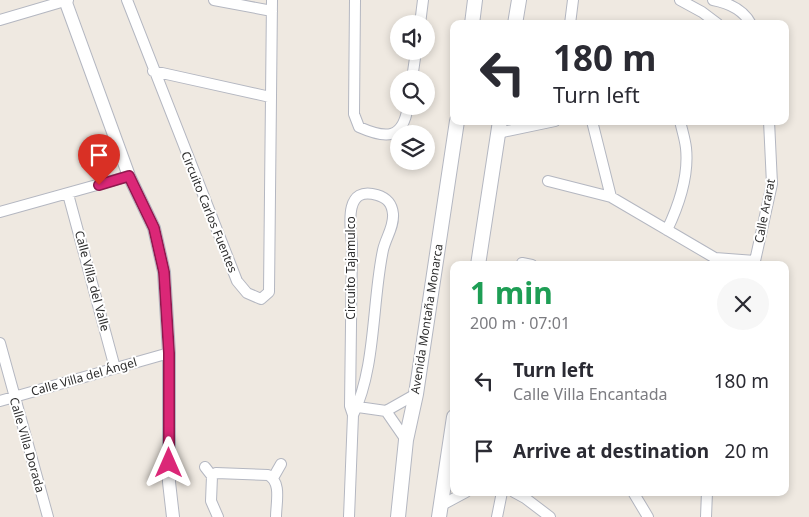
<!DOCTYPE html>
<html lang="en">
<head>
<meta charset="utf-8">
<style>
	body { margin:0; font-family:"Noto Sans",sans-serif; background:#f7f7f7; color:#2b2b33; height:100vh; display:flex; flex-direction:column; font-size:19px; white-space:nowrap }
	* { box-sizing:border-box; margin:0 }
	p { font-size:16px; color:#7c7c81 }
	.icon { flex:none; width:28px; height:28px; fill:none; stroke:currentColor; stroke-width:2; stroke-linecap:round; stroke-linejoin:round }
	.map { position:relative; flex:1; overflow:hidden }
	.panel { position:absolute; left:450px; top:261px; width:339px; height:235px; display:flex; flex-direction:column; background:#fff; border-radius:10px; box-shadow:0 2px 8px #0003 }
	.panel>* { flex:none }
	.hud { position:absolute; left:450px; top:20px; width:339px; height:105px; border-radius:10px; box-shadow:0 2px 8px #0003; background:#fff; color:#2b2b33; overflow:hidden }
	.tools { position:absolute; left:390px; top:15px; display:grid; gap:10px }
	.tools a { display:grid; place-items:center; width:45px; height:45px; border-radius:50%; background:#fff; box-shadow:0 2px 8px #0003; font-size:25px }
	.pin { position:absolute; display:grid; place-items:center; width:42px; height:42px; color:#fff; margin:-51px -21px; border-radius:50% 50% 50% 0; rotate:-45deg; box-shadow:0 0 5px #0007 }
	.pin .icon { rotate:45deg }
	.me { position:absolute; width:55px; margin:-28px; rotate:0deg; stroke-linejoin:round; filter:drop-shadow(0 0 4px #0008) }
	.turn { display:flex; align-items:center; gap:18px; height:105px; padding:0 20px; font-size:22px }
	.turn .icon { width:65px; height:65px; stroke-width:2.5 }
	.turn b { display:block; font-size:35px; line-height:42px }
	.round { display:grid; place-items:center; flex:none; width:52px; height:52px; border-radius:26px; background:#f7f7f7 }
	.head { display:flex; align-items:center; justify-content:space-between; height:85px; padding:0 20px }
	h1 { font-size:30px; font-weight:700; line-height:38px; color:#1e9e55 }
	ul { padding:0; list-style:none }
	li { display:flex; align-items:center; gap:15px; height:70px; padding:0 20px }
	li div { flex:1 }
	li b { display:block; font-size:19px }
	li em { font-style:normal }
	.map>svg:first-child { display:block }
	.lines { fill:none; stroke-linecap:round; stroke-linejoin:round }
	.minor-casing { stroke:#b4b7c1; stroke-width:12 }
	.tertiary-casing { stroke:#b4b7c1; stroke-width:14 }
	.secondary-casing { stroke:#b4b7c1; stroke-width:16 }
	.minor { stroke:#fff; stroke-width:10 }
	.tertiary { stroke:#fff; stroke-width:12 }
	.secondary { stroke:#fff; stroke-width:14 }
	.route-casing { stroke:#8e194d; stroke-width:12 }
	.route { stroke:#db2777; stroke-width:9 }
	.labels { text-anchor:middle; stroke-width:4; stroke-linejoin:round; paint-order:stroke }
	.street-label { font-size:12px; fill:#2e2e2e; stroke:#fff }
</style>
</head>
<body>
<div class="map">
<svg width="809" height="517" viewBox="0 0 809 517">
	<rect width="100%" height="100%" fill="#efe9e1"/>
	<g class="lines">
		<g class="minor-casing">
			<path id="minor" d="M127 0 237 281 247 293 261 299 269 292 272 0
				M214 0 272 11
				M355 0 354 114 359 127C386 139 403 140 408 106
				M680 0 702 12 718 24
				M713 0C729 3 743 9 751 24
				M0 20 68 0
				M420 24 423 0
				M570 24 573 0
				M153 71 270 97
				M412 79 416 51
				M592 121 611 197
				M498 133 555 121
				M548 181 611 197 715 258 755 261 772 184 769 121
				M68 194 115 368
				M0 212 129 176
				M667 230C679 205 689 176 686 148 685 139 682 130 680 121
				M522 263 532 265
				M0 343 48 517
				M0 401 169 353
				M351 406 386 411 416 394
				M386 411 406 440
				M205 467 212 476
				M212 476 216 473 268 475C282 482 276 503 276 517
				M212 476 211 501 218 517
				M273 478 281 464
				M514 492 525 498 550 517
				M633 492 648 517
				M440 506 466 492
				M349 517 353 415 350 406 352 244C350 225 344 185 377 195 387 198 392 203 393 214 394 227 386 237 383 250 372 302 376 368 353 415
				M497 517 502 492
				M706 517 707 492"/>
		</g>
		<g class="tertiary-casing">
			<path id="tertiary" d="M65 0 129 176 154 228 164 272 169 353V482L173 517"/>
		</g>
		<g class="secondary-casing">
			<path id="secondary" d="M472 24 475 0
				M515 24 519 0
				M478 265 500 121
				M398 517 406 440 416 394 457 121
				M439 517 454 417"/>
		</g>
		<use href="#minor" class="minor"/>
		<use href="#tertiary" class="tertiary"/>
		<use href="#secondary" class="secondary"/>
	</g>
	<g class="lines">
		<g class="route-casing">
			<path id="route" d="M99 185 129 176 154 228 164 272 169 353V463"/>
		</g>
		<use href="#route" class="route"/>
	</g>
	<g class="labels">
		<g class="street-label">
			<text transform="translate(765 211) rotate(-79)" y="4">Calle Ararat</text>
			<text transform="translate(209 212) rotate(68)" y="4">Circuito Carlos Fuentes</text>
			<text transform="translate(351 268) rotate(-90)" y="4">Circuito Tajamulco</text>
			<text transform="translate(92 281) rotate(75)" y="4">Calle Villa del Valle</text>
			<text transform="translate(427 319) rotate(-81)" y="4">Avenida Montaña Monarca</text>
			<text transform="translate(84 377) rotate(-16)" y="4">Calle Villa del Ángel</text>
			<text transform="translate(27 445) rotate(74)" y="4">Calle Villa Dorada</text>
		</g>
	</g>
</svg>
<div class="tools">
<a><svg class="icon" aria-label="sound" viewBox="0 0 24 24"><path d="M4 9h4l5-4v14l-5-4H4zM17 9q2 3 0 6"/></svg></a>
<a><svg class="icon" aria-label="search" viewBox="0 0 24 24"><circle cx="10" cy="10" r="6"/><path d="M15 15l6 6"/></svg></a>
<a><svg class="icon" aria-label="layers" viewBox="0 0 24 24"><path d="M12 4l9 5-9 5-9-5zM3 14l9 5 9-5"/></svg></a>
</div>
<div class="pin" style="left:99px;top:185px;background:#d93025"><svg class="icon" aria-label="arrive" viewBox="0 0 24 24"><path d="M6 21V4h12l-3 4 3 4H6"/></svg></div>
<svg class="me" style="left:169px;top:463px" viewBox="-20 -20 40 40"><path d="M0-17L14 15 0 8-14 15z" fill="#db2777" stroke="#fff" stroke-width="4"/></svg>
<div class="hud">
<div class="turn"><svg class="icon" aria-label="left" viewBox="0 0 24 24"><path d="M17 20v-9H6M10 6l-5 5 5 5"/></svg><div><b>180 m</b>Turn left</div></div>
</div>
<section class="panel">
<div class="head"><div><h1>1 min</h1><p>200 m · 07:01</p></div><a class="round"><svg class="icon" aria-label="close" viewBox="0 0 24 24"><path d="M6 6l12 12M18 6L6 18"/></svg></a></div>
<ul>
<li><svg class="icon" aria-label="left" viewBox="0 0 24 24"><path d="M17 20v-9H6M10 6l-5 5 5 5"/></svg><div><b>Turn left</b><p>Calle Villa Encantada</p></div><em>180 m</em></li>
<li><svg class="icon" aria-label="arrive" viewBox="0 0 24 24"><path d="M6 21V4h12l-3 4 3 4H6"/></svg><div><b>Arrive at destination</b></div><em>20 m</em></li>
</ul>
</section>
</div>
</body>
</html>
